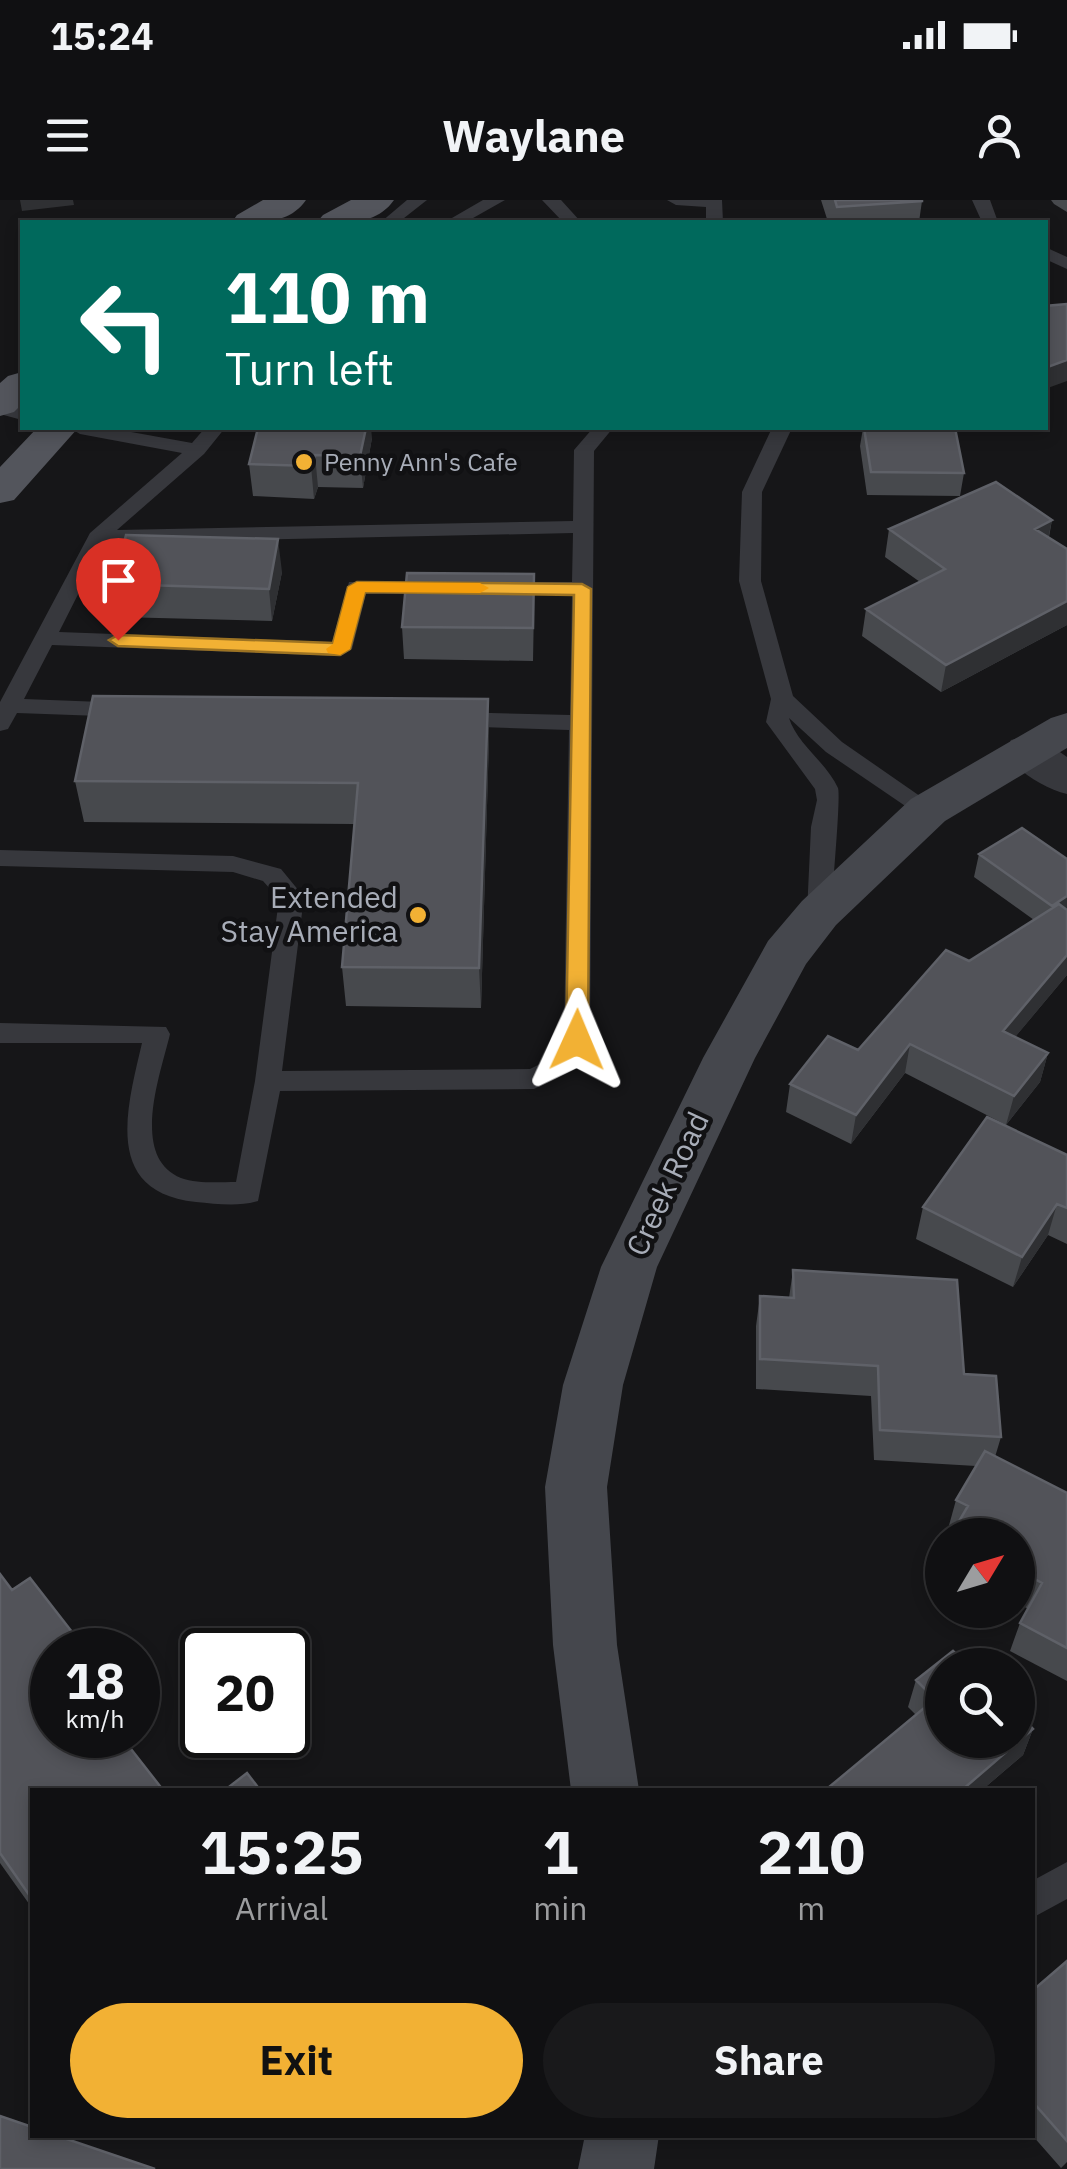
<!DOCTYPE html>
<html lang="en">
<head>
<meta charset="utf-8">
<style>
	body { margin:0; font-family:"IBM Plex Sans",sans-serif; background:#19191b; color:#f1f3f6; height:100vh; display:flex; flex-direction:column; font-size:38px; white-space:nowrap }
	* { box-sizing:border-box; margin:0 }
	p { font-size:32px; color:#9c9d9f }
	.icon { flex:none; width:55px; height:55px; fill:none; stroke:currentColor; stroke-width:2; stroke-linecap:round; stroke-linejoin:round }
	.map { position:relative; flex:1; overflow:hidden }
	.panel { position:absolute; left:30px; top:1588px; width:1005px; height:350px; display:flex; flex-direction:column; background:#101012; border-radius:0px; box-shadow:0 5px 15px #0003,0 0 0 2px #303032 }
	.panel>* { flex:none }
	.banner { position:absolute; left:20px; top:20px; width:1028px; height:210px; border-radius:0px; box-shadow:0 5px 15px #0003,0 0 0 2px #303032; background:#00695c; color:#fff; overflow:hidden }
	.needle { width:65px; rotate:52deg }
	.fabs { position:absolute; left:925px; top:1318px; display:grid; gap:20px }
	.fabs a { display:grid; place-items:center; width:110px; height:110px; border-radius:50%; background:#101012; box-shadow:0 5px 15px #0003,0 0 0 2px #303032; font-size:50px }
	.speed { position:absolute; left:30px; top:1428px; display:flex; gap:20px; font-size:50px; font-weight:700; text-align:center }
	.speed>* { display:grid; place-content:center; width:130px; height:130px; border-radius:50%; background:#101012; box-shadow:0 5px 15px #0003,0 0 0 2px #303032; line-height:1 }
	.speed small { font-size:25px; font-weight:400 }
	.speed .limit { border:5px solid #111; border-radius:15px; background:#fff; color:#111 }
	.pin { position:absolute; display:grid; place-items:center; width:85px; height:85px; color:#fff; margin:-102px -42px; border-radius:50% 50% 50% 0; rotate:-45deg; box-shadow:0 0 10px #0007 }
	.pin .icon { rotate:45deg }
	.me { position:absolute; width:110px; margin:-55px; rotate:1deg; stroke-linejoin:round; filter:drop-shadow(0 0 8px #0008) }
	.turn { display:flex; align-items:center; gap:35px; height:210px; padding:0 40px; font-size:45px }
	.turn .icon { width:130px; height:130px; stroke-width:2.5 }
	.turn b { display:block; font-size:70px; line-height:85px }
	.eta { display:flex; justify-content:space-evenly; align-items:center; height:170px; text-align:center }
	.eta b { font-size:60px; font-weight:800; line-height:70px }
	.cta { display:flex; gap:20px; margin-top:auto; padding:20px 40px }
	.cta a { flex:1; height:115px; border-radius:60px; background:#f2b134; color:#111; font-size:40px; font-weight:800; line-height:115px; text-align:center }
	.cta a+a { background:#19191b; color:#f1f3f6 }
	.status { display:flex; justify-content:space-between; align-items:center; height:70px; padding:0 50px; background:#101012; direction:ltr }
	.status svg { height:28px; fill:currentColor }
	header { display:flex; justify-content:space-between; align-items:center; height:130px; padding:0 40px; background:#101012; font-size:45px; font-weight:800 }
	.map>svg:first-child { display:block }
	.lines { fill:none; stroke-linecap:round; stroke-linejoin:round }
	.lane { fill:#37383d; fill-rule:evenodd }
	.street { fill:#37383d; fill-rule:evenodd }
	.secondary { fill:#45474d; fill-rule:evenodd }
	.primary { fill:#53555c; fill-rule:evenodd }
	.wall { fill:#47494d }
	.shaded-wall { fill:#2f3033 }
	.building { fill:#525359; stroke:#5f6168; stroke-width:2.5 }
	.route { fill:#f2b134; stroke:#9d7322; stroke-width:2.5 }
	.slow { fill:#f59e0b }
	.poi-dot { fill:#f2b134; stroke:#111113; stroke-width:4 }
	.labels { text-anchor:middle; stroke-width:9; stroke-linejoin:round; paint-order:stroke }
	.far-poi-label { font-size:25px; fill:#a8adb8; stroke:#111113; text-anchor:start }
	.poi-label { font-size:30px; fill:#a8adb8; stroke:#111113; text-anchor:end }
	.street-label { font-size:30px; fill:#a8adb8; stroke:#111113 }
</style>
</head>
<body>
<div class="status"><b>15:24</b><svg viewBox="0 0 49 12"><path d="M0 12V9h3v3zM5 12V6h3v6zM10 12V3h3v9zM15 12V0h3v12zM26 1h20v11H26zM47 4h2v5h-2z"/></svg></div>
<header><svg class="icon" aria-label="menu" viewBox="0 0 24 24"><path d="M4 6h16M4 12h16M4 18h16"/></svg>Waylane<svg class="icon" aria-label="person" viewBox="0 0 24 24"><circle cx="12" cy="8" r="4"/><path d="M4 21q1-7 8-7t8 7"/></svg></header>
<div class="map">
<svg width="1067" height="1969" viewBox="0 0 1067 1969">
	<rect width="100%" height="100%" fill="#161618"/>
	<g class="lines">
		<path class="lane" d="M407 0H427L399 22H381Z
			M483 0H505L466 22H445Z
			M542 0H561L581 22H563Z
			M667 0H722L723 22H706V7L676 5Z
			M972 0H990L998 22H982Z
			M1045 47 1067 57V69L1045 59Z
			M0 202 22 208V220L0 214Z
			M70 228H109L192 243 205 228H225L204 254 117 330 573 321 574 250 593 228H613L594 251 590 840 577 868 534 889 280 891 258 1001C239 1007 216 1004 196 1002 102 992 127 908 142 843H0V823L166 827 170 834C161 873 129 957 181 978 198 984 219 982 236 982L255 881 279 699 263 681 233 672 0 666V650L233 656 281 669 304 697 282 871 530 869 558 855 564 840 569 530 451 526 440 519 451 512 570 515 572 395 498 394 487 388 498 382H572L573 333 104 343 59 432 332 442 349 382H440L451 388 440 394H366L352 449 341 456 52 445 24 499 128 503 139 510 128 517 17 513 8 529 0 531V502L90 333 182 253 80 234Z
			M772 228H792L762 292 761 381 793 496 842 542 940 610 936 616H920L826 552 789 518C797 544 827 563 838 588 841 596 832 695 831 713L819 722 807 713 811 627 817 600 815 589 766 522 771 499 739 381 742 292Z
			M1067 1662V1699L1032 1718V1681Z"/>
		<path class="street" d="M1027 536 1043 540 1067 557V594C1044 588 1017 572 1004 551L1011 540Z"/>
		<path class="secondary" d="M1067 513V548L945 621 836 725 806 764 755 858 657 1067 623 1185 607 1287 617 1445 639 1590H571L553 1445 545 1287 563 1185 601 1067 703 858 768 741 802 701 911 599 1051 518Z
			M585 1935H659L654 1969H578Z"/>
		<path class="primary" d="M263 0H306C289 25 259 22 232 22L237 15Z
			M351 0H394C377 25 344 24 317 22L323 15Z
			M22 172V204L14 212 0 216V183L8 176Z
			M37 228H78L14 300 0 303V267Z"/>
	</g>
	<path class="wall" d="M821 0H922V1L919 22H828Z
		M1051 0H1067V12L1054 4Z
		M863 228H955L964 273 960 296 867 295 860 246Z
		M372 238 363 288 318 287 314 299 253 296 249 264Z
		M1052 320 1049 337 1067 349V425L941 492 862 436 866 409 920 382 885 357 889 329Z
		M282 372 272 421 119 417 113 384Z
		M534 407 533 461 404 459 402 427Z
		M488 499 489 539 481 808 346 806 342 767 354 624 84 622 75 581Z
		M979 654 1067 659V775L1015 837 1048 853 1040 882 1006 925 905 873 851 944 786 912 790 884 858 850 969 761 1034 720 974 677Z
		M1067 955V1044L1048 1035 1013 1087 916 1039 923 1007Z
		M793 1070 964 1174 1001 1237 995 1257 1067 1293V1481L1010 1451 1020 1423 1028 1409 1018 1403V1335L953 1331 948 1329 956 1300 976 1266 874 1260 871 1196 756 1189V1126L760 1096 789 1098Z
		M0 1374 12 1390 32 1590V1708L0 1663Z
		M916 1480 1033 1529 1023 1555 982 1590H828V1588L916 1515 908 1507Z
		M1067 1761V1962L1061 1968 1032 1935V1791Z"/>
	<path class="shaded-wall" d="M20 0H73L74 5 22 11Z
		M1067 160V181L1045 189V168Z
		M366 228H371L372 238 363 288 360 256Z
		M315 255 318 287 314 299 311 266Z
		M1052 320 1046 348 1035 329Z
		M278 339 282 372 272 421 269 389Z
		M1067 401V425L941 492 946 465Z
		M488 499 489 539 481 808 479 768Z
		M1067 696V716L1046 729 1052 706Z
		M1067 755V775L996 860 1003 831Z
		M910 844 905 873 851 944 856 915Z
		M1048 853 1040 882 1006 925 1014 896Z
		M1057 1004 1048 1035 1013 1087 1022 1057Z
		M1033 1529 1023 1555 982 1590H962Z"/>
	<path class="building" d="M835 0H922V1L837 7Z
		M1067 104V160L1045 168V106Z
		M258 228H366L360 256 315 255 311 266 249 264Z
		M864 228H955L964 273 871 272Z
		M996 282 1052 320 1035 329 1067 349V401L946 465 866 409 945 369 889 329Z
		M126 335 278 339 269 389 113 384Z
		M407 373 534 374 533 428 402 427Z
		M93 496 488 499 479 768 342 767 358 583 75 581Z
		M1022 628 1067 659V696L1052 706 979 654Z
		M1059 704 1067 710V755L1003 831 1048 853 1014 896 910 844 856 915 790 884 828 836 858 850 946 750 969 761Z
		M987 917 1067 955V1008L1057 1004 1022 1057 923 1007Z
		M793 1070 957 1080 964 1174 996 1176 1001 1237 880 1230 878 1166 760 1159V1096L794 1098Z
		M985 1251 1067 1293V1448L1020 1423 1042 1383 1018 1370V1335H951L968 1306 956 1300Z
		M0 1374 12 1390 30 1378 86 1450H52V1535H120L163 1590H32V1699L0 1653Z
		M953 1451 968 1465H942V1540H1018V1513L1033 1529 962 1590H831L828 1588 935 1499 916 1480Z
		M247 1573 260 1590H225Z
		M1067 1761V1941L1032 1901V1791Z
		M0 1916 32 1927V1935H55L155 1969H0Z"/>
	<path class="route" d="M357 382 582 384 591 389 588 840 585 846H570L566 840 574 395 365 392 350 449 340 455 118 446 109 440 118 435 333 443 348 387Z"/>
	<path class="slow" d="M357 382 480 383 489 388 480 393 365 392 350 449 340 455 328 453 326 449 333 444 348 387Z"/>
	<g class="poi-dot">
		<circle cx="304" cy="262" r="10"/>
		<circle cx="418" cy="715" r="10"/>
	</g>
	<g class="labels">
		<g class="far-poi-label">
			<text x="324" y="271">Penny Ann's Cafe</text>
		</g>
		<g class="poi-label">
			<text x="398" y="708">Extended<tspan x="398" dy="34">Stay America</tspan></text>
		</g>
		<g class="street-label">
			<text transform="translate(668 984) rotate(-65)" y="10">Creek Road</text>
		</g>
	</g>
</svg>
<div class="fabs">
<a><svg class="needle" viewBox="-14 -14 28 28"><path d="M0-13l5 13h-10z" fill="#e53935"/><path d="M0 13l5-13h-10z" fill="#9c9d9f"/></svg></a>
<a><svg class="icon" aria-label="search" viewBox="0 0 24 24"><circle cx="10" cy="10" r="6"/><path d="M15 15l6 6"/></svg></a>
</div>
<div class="speed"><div>18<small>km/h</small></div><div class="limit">20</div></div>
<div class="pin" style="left:118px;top:440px;background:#d93025"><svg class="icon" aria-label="arrive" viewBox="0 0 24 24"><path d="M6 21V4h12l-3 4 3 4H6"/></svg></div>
<svg class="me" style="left:577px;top:840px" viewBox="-20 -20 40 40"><path d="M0-17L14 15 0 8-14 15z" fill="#f2b134" stroke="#fff" stroke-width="4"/></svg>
<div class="banner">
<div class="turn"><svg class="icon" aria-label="left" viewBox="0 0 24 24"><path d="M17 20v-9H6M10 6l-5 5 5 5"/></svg><div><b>110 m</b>Turn left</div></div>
</div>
<section class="panel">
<div class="eta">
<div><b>15:25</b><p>Arrival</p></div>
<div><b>1</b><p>min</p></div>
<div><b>210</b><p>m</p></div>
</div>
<div class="cta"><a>Exit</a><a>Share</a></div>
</section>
</div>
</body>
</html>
